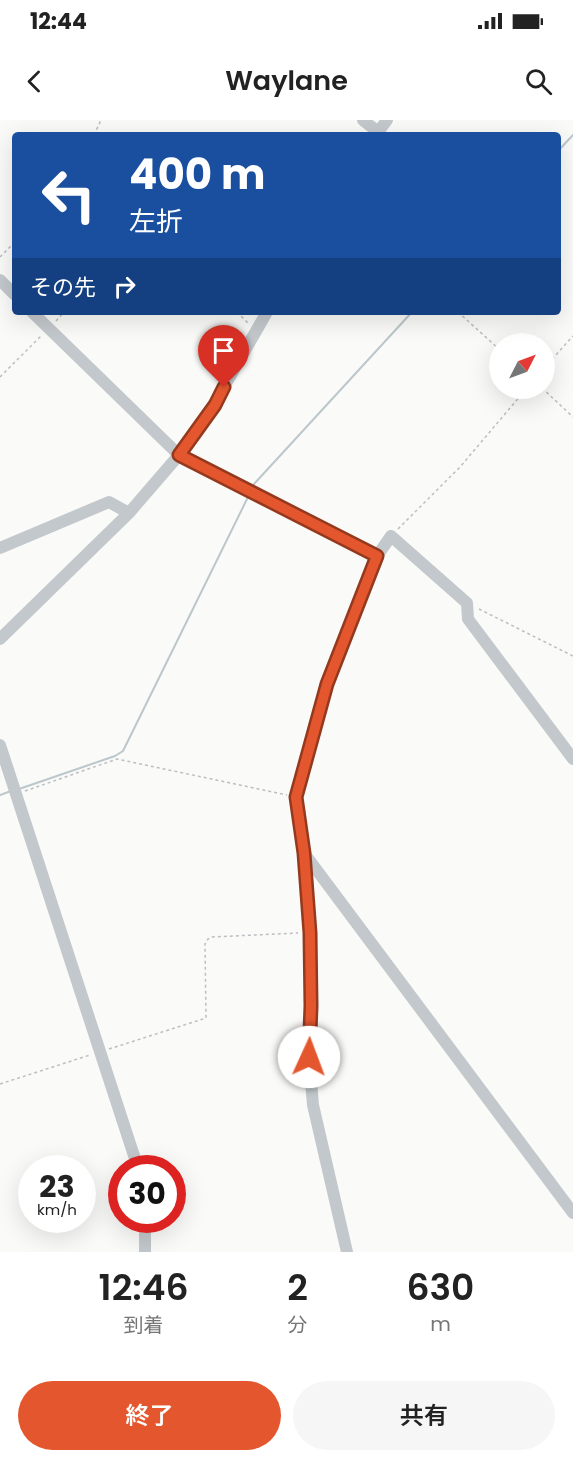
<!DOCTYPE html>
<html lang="ja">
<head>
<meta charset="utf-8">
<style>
	body { margin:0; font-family:Poppins,"Noto Sans JP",sans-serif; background:#f6f6f6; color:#222; height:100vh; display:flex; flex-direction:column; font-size:22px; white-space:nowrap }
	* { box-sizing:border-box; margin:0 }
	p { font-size:20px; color:#767676 }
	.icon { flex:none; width:33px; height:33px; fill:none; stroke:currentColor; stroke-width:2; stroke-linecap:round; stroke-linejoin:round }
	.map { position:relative; height:1132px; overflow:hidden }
	.details { display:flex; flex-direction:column; background:#fff; flex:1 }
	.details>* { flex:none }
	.banner { position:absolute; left:12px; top:12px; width:549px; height:183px; border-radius:6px; box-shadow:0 6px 24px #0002; background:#1a4fa0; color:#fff; overflow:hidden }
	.needle { width:39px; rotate:48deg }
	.controls { position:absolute; left:489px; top:213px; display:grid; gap:12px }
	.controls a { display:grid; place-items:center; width:66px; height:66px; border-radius:50%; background:#fff; box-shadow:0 6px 24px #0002; font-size:30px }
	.speed { position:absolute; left:18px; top:1035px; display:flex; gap:12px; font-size:30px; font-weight:700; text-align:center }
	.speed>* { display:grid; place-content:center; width:78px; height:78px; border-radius:50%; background:#fff; box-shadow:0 6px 24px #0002; line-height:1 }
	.speed small { font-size:15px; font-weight:400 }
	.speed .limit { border:9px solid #d22; background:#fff; color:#111 }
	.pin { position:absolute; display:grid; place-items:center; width:51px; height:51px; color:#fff; margin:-62px -26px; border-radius:50% 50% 50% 0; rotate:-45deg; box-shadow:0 0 6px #0007 }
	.pin .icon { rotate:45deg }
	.me { position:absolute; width:66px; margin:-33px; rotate:2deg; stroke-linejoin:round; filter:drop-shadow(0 0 4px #0008) }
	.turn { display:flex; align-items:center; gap:21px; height:126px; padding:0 18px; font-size:27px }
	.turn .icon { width:78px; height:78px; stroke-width:2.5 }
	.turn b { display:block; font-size:42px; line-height:51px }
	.then { display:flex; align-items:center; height:57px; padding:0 18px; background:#0003; gap:12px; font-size:22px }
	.eta { display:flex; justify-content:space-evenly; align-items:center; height:102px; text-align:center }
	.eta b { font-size:36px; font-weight:600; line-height:42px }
	.cta { display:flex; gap:12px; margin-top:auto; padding:12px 18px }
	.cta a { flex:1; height:69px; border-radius:36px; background:#e4572e; color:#fff; font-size:24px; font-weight:600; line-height:69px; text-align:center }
	.cta a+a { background:#f6f6f6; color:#222 }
	.status { display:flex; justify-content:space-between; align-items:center; height:42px; padding:0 30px; background:#fff; direction:ltr }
	.status svg { height:16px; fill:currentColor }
	header { display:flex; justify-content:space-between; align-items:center; height:78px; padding:0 18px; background:#fff; font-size:27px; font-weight:600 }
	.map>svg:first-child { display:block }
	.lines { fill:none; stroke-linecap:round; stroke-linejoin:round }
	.stream { stroke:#bbc7cb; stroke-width:2 }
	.path { stroke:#bbbfc2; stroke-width:1.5; stroke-dasharray:3 3; stroke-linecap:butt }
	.minor { stroke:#c3c8cc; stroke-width:12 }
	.route-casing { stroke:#94391e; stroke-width:15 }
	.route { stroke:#e4572e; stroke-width:10 }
</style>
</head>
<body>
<div class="status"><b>12:44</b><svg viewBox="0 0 49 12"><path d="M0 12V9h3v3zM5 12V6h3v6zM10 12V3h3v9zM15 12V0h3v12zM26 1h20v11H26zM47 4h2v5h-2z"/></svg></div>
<header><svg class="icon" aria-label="back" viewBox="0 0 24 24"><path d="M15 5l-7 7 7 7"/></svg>Waylane<svg class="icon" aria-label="search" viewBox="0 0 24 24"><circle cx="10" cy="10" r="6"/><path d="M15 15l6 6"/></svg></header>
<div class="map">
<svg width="573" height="1132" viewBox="0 0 573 1132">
	<rect width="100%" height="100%" fill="#fafaf8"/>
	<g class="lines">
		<path class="stream" d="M558 31 573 15
			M253 367 254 364 412 192
			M19 669 115 636 123 631 249 375
			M0 675 11 671"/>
		<path class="path" d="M94 15 101 0
			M0 137 15 122
			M237 192 249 204
			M458 192 500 230
			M56 201 64 192
			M544 248 573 216
			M0 257 42 215
			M542 268 573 297
			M398 409 460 347 527 268
			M479 489 573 536
			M25 671 117 639 287 675
			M109 929 206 898 205 824 208 819 212 817 298 813
			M0 964 90 935"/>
		<path class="minor" d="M363 0 378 12
			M376 15 387 0
			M0 160 15 175
			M32 192 179 335 377 436
			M0 428 109 382 129 393
			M0 519 129 393 179 335 215 285 224 267 267 192
			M0 625 138 1048
			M304 733 573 1093
			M145 1100V1132
			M347 1132 313 985 309 937 311 886 310 813 304 733 296 677 327 564 377 436 391 416 467 483 468 499 573 639"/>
	</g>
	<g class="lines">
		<g class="route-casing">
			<path id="route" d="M224 267 215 285 179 335 377 436 327 564 296 677 304 733 310 813 311 886 309 937"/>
		</g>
		<use href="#route" class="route"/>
	</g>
</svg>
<div class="controls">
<a><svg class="needle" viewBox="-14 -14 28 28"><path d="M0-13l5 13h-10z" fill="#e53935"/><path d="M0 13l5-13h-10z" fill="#767676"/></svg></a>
</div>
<div class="speed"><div>23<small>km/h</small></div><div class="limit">30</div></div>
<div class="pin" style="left:224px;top:267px;background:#d93025"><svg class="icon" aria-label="arrive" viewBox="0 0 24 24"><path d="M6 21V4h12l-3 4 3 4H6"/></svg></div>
<svg class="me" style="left:309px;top:937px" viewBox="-20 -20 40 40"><circle r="19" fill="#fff"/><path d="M0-13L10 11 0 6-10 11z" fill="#e4572e"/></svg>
<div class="banner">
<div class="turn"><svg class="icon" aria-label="left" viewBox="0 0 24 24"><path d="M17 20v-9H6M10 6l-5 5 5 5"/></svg><div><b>400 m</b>左折</div></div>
<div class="then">その先<svg class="icon" aria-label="right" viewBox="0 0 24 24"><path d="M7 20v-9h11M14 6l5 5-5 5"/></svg></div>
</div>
</div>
<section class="details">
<div class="eta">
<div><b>12:46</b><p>到着</p></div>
<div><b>2</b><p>分</p></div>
<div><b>630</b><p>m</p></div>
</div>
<div class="cta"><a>終了</a><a>共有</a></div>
</section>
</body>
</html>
